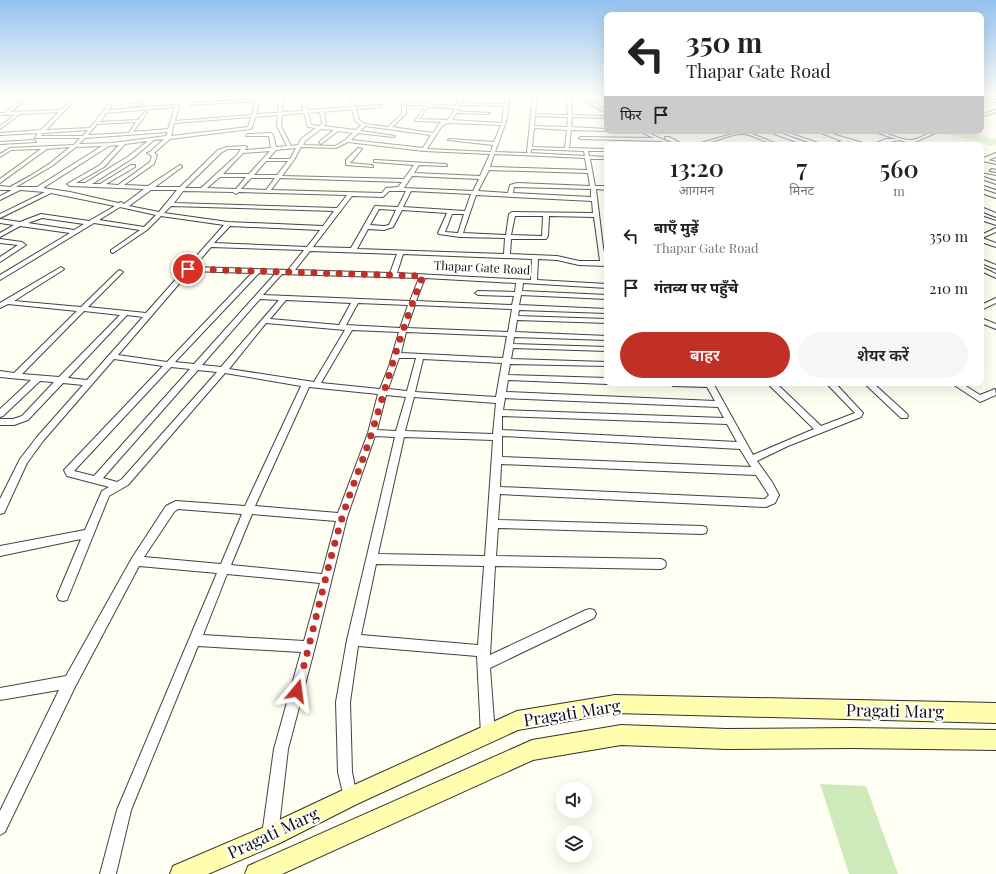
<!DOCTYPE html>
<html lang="hi">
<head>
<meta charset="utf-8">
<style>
	body { margin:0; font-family:"Playfair Display","Noto Sans Devanagari",serif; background:#f6f6f6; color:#222; height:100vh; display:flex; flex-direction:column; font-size:15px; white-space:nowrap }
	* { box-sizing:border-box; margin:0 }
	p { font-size:13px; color:#767676 }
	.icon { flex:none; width:22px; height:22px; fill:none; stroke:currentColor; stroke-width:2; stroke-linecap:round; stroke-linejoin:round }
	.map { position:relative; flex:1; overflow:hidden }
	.details { position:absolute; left:604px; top:142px; width:380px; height:244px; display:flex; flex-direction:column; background:#fff; border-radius:8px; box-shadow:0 4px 16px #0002 }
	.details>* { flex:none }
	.guide { position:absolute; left:604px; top:12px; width:380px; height:122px; border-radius:8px; box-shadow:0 4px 16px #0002; background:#fff; color:#222; overflow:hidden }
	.buttons { position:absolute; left:556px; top:782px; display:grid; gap:8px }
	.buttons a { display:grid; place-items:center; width:36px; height:36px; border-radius:50%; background:#fff; box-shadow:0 4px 16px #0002; font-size:20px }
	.pin { position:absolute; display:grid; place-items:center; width:34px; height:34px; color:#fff; margin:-17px; border:2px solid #fff; border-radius:50%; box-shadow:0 1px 4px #0007 }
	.me { position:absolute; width:44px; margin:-22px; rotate:16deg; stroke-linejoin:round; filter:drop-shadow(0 0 3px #0008) }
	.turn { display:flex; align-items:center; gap:14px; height:84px; padding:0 16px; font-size:18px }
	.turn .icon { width:52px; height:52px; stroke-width:2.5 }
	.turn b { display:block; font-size:28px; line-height:34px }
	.then { display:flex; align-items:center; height:38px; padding:0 16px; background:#0003; gap:8px; font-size:15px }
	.eta { display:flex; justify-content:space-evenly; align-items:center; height:68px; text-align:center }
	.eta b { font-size:24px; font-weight:600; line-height:28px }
	.cta { display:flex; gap:8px; margin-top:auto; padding:8px 16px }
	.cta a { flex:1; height:46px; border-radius:24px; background:#c13026; color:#fff; font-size:16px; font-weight:600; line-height:46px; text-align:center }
	.cta a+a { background:#f6f6f6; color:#222 }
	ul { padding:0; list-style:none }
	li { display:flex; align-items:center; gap:12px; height:52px; padding:0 16px }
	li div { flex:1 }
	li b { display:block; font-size:15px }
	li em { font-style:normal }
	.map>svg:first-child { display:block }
	.green { fill:#ceeabb }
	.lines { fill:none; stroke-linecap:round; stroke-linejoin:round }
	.minor-casing { stroke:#434343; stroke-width:2 }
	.tertiary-casing { stroke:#434343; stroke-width:2 }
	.secondary-casing { stroke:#323232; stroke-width:2 }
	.minor { fill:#fff; fill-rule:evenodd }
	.tertiary { fill:#fff; fill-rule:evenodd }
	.secondary { fill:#fffeae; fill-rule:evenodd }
	.route { stroke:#c13026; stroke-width:7; stroke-dasharray:0 12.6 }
	.labels { text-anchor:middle; stroke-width:4; stroke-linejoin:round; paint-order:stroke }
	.far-street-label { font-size:12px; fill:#101010; stroke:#fff }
	.near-street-label { font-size:17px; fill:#101010; stroke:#fff }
</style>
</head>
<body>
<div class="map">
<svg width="996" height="874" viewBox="0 0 996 874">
	<rect width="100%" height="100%" fill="#fffef2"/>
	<path class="green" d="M938 131H966L996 139V145L992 146Z
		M820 784 866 786 898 874H849Z"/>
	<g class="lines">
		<g class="minor-casing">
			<path id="minor" d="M0 95H28L0 97Z
				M28 95H33L10 112 61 110 76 95H80L46 130 90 128 116 95H120L108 110 177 105 179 106 175 121 252 115 255 101 191 105 192 103 256 99 257 95H261L260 98 279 97V95H283L282 112 303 111 302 95H306L307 110 351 107 350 98 390 95 353 100 355 107 382 105 381 107 356 109 359 120 365 124 388 127 402 114V107L399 95H403L405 103H428L434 95H438L431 105 456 106 460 95H464L461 103 505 104 506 95H510L506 122 495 152 528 153 527 152 533 95H537L535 114 568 115 566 95H570L572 115 607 116V118L572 117 571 127 607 129 608 131 571 130 569 148 607 149V151H588L589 156 607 157V159H590L595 186H607V190L596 189 603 247 607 266 579 265 557 260 538 259 537 280 607 284V288L523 283 522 291 607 295V299L521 295 519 305 607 309V313L519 310 518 316 607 319V323L517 320 515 332 607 336V340L514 337 513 344 607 347V351L513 348 511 359 607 362V366L510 364 508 375 607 378V383H609L607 384 508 380 506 392 715 401 707 387 673 386 669 383H713L753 455 814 429 767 383H776L821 426 855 413 826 383H835L863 413 861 417 788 446 757 461 772 482 779 495 775 503 766 507 500 494 498 520 702 526 706 527 707 530 706 533 702 534 498 528 496 556 661 559 665 561 666 564 665 567 661 569 495 566 490 655 586 610 590 609 594 610 596 614 594 618 490 668 495 735 493 740 488 742 483 740 481 735 477 656 358 646 350 702 352 772 357 797 355 802 350 804 345 802 338 772 336 702 347 640 395 437 375 436 347 517 315 647 288 749 278 835 275 840 270 843 265 840 262 835 274 749 301 652 198 646 131 810 116 874H100L117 810 217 573 139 566 75 687 5 832 0 835V811L59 690 0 700V688L66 676 132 558 166 506 176 501 245 506 301 386 225 373 128 485 109 496 67 600 63 601 59 600 57 596 81 539 0 556V546L85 530 102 491 109 487 67 476 64 470 163 366 114 359 43 441 27 463 4 513 0 514V499L20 459 37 437 83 385 63 383 28 420 14 425H0V419H13L22 416 54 382 40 381 3 416 0 417V409L31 380 0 377V371L14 373 77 311 8 304 0 308V303L61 267 64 269 63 270 14 301 81 307 118 271 120 270 123 272 88 307 146 313 224 225 161 216 147 230 113 253 111 252V250L140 230 94 223 0 280V275L70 233 20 226 0 237V233L14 225 0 223V219L20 222 41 214 89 221 115 206 51 193 0 218V214L45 192 20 190 0 200V196L12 190H0V186L10 187 30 176 49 164 70 147 47 149 0 183V179L41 149 11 150 0 157V154L10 148 74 145 80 138H35L38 133 0 135V133L41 130 59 112 20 114 0 129V126L15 115H0V113H4ZM279 99 278 113 256 114 259 101ZM406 105H426L415 121 442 122 439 124 433 133 392 127 406 114ZM460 105 504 106 502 123 452 120 456 113 488 114 490 113 457 111ZM175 107 168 129 133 132 147 113 145 112 138 120 100 122 106 113ZM428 107 455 108 450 118 446 120 419 119ZM352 109 355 121 361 125 356 130 323 126 326 124 324 112ZM320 112 322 124 319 126 311 125 308 113ZM304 113 308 127 316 128 301 139 298 145 291 146 281 126 282 115ZM278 115 277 126 287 146 276 147 273 135 271 133 248 134 246 136H269L271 148 245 150 247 147 245 146 227 147 218 150 180 187H155L182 167V166L180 165 148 186 124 185 154 164 157 155 154 153 170 139 250 129 252 128 255 117ZM535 116 568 117 567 127 534 126ZM251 117 248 127 171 136 174 123ZM136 122 129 133 88 135 97 124ZM448 123 501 125 494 142 450 139 448 140 493 145 491 152 427 149 442 126ZM365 126 431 135 423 148 351 140 358 133 393 137 395 136 360 131ZM534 128 567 130 565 148 532 147ZM321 129 334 130 319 142 321 144 338 131 353 133 345 140 335 146 303 145 305 141ZM88 130 83 136H41L43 133ZM168 132 166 136 112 143 79 144 85 138ZM164 139 150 152 147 153 152 156 150 162 118 185 106 184 135 167V165H131L100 184H92L133 158 154 140ZM148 141 129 156 85 183H76L104 167 125 144ZM348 142 424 151 490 154 480 176 414 173 419 165 447 166V165L445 164 376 160H374V162L414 165 404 179 282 176 294 160 301 147 336 148ZM119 145 100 165 67 184 70 186 144 189 124 204 121 202 118 203 70 192 43 188 109 146ZM102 146 37 187H16L52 166 76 147ZM296 148 290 159H268L276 150ZM228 149H241L237 155 201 188H185L222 152ZM532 149 584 151 585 156 530 153ZM270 151 249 174H223L243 153ZM494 154 585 158 587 170 490 167ZM266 161H288L277 175H254ZM489 170 588 173 590 186 517 183 510 185 508 193 478 191ZM412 176 479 179 473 191 404 188ZM220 177H246L236 189 207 188ZM251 178H275L266 190 241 189ZM280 178 402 182 398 187 386 188 382 193 271 190ZM514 187 591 189V197L513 193ZM151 190H177L159 212 129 206ZM183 191 233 192 236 194 239 192 347 195 337 208 174 203ZM389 191H406L398 207 375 206 351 248 313 247 352 196 383 197ZM411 191 471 194 465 211 403 207ZM476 195 592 201 593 213 512 212 509 214 506 235 463 233ZM171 206 334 211 323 226 228 222 164 213ZM120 207 156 215 144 227 99 220ZM379 209 396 210 389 225 384 226 370 225ZM402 210 447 213 438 233 439 234 460 237 505 238 504 254 357 249 368 229 384 230 393 227ZM452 214H464L458 233 445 232ZM515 216H543L542 236 511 235ZM549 216 594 217 600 261H579L557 256 510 254 511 239H546L548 236ZM42 218 84 224 74 230 28 223ZM230 226 320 230 307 247 214 243ZM211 247 304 250 288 270 194 267ZM310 251 397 254 390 273 295 270ZM403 254 532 259 531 280 397 273ZM190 271 252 273 167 362 118 355ZM259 273 275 274 194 364 175 362ZM282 274 419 278 410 301 263 295ZM425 278 516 283 515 292 478 291 475 293 478 295 514 296 512 305 416 301ZM260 299 279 300 221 367 202 365ZM286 300 351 303 339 325 270 319ZM358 303 408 305 400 328 346 325ZM415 305 512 309 508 332 407 328ZM84 311 120 315 59 377 22 374ZM127 315 143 317 87 380 68 378ZM266 323 345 330 314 382 229 369ZM352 330 399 332 389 366 380 389 321 383ZM406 332 507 336 503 358 401 353ZM399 358H416L407 391 388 389ZM423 359 502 363 496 397 415 392ZM171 367 190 369 94 476 74 471ZM198 370 217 372 122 479 117 482 103 478ZM309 387 378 394 368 433 338 513 255 506ZM386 395 406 397 396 431 377 430ZM414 397 496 403 493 434 405 431ZM505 398 718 407 724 418 503 410ZM502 416 727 424 737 442 502 430ZM502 436 740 449 751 467 502 457ZM404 437 493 440 485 556 378 554ZM501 464 756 475 769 495 765 499 500 487ZM178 509 242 514 221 564 144 557 174 512ZM252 514 336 521 322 574 231 565ZM376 564 484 566 478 645 361 635ZM227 574 320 583 304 641 203 635Z
				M142 95H146L141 105 129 106V104L139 103Z
				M167 95H171L168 98 166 97Z
				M193 95H207L194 97Z
				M578 95H583L607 110V113L585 101Z
				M981 97 996 100V102L981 99Z
				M995 110H996V112L981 117V115Z
				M638 131H644L675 145H669L661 141 581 139 579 138 581 137 654 138Z
				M738 131H749L747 132 780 145C767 145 752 133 742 134 727 134 711 145 694 145L739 132Z
				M777 131H783L824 145H817Z
				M816 131H822L870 145C863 145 857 142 850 142 844 141 837 145 830 145L842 141Z
				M872 131C885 131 897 139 909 140 918 141 929 131 940 131L915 142 924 145H917L899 140C896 141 876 145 871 145L886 139H896Z
				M665 137H669L684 145H678L665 139Z
				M34 140 36 142 0 144V142Z
				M358 148 362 149 350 163 371 165 373 166V167L346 165V160Z
				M985 159 996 162V164L983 161V160Z
				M992 169 996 170V172L990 171V170Z
				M981 173 996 176V180L981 175Z
				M981 180 996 185V189L981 184Z
				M981 189 996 194V198L981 193Z
				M981 216 996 221V225L981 220Z
				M996 228V232L982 238 996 243V247L981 242V235Z
				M0 239 22 242 26 245 0 262V257L18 245 0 243Z
				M981 259 996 265V269L981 263Z
				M981 267 996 274V278L981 271Z
				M996 298V303L981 310V305Z
				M981 318 996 324V329L981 323Z
				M864 383H873L907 414 908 416 907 418H901Z
				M951 383H961L980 395 995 389 996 395 980 402Z"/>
		</g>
		<g class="tertiary-casing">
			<path id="tertiary" d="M766 131H774L813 145H805Z
				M996 153V157L981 163V159Z
				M981 207 996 213V217L981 211Z"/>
		</g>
		<g class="secondary-casing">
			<path id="secondary" d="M615 695 996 703V723L615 713 518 730 357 804 278 844 208 874H170L173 866 262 828 343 790 517 711Z
				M621 725 726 729 852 728 996 730V750L852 748 726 749 621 745 533 760 282 874H245L248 866 532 740Z"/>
		</g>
		<use href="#minor" class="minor"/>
		<use href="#tertiary" class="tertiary"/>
		<use href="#secondary" class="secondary"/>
	</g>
	<linearGradient id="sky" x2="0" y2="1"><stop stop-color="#94c2ee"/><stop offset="0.44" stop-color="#fffff9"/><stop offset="1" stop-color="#fffff9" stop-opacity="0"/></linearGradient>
	<rect width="996" height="218" fill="url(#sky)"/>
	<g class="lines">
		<path class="route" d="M188 269 423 276C402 327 388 380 372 432 363 461 351 489 342 518 325 575 313 634 297 691"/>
	</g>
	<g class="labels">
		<g class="far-street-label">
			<text transform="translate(482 268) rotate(3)" y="4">Thapar Gate Road</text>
		</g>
		<g class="near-street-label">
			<text transform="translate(895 711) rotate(1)" y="6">Pragati Marg</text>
			<text transform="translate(572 713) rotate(-9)" y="6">Pragati Marg</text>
			<text transform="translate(273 833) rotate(-25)" y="6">Pragati Marg</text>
		</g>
	</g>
</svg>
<div class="buttons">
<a><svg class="icon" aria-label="sound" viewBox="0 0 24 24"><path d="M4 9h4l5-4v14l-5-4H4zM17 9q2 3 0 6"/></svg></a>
<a><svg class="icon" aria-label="layers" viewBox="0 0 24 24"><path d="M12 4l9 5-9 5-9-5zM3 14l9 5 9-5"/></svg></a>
</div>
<div class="pin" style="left:188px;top:269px;background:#d93025"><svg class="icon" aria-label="arrive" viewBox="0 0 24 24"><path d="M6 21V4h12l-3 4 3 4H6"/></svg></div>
<svg class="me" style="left:297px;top:691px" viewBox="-20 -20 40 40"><path d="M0-17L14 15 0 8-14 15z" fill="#c13026" stroke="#fff" stroke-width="4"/></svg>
<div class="guide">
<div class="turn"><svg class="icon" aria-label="left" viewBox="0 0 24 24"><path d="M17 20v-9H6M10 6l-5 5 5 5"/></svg><div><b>350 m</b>Thapar Gate Road</div></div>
<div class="then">फिर<svg class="icon" aria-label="arrive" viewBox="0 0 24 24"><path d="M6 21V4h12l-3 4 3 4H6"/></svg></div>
</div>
<section class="details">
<div class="eta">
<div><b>13:20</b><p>आगमन</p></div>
<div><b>7</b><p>मिनट</p></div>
<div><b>560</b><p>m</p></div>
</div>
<ul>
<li><svg class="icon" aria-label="left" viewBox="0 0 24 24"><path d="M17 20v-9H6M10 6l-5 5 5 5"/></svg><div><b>बाएँ मुड़ें</b><p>Thapar Gate Road</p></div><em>350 m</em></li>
<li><svg class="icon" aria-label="arrive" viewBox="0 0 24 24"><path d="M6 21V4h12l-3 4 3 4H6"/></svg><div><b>गंतव्य पर पहुँचे</b></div><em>210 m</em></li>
</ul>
<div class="cta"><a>बाहर</a><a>शेयर करें</a></div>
</section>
</div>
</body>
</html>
